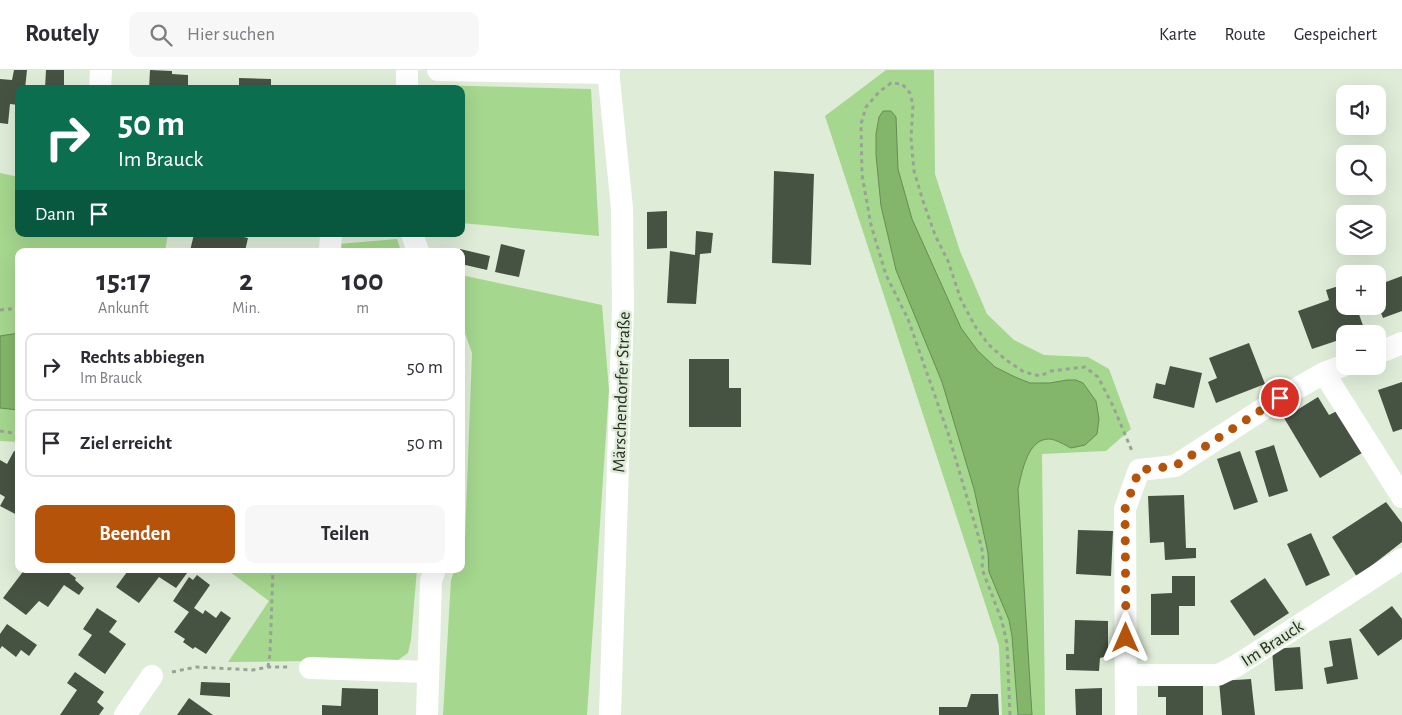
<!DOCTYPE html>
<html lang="de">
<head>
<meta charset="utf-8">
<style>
	body { margin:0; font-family:"Alegreya Sans",sans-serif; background:#f7f7f7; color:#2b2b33; height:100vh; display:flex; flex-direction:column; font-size:19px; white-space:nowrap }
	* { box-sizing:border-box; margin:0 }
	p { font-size:16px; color:#7c7c81 }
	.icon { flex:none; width:28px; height:28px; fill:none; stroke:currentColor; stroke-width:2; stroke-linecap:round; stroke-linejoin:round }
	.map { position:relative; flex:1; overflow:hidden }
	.drawer { position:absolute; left:15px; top:178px; width:450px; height:325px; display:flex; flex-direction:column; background:#fff; border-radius:10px; box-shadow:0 5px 20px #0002 }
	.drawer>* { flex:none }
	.top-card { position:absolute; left:15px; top:15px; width:450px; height:152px; border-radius:10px; box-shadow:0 5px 20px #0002; background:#0b6e4f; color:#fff; overflow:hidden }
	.tools { position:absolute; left:1336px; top:15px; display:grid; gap:10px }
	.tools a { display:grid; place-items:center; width:50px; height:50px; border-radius:10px; background:#fff; box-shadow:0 5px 20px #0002; font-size:25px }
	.pin { position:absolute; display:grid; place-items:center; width:42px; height:42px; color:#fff; margin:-21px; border:2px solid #fff; border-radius:50%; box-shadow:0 1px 5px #0007 }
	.me { position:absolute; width:55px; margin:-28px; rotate:0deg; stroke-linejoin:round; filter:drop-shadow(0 0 4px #0008) }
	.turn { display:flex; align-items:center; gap:18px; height:105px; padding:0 20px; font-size:22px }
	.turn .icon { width:65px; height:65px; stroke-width:2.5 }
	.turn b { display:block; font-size:35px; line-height:42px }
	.then { display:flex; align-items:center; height:48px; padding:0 20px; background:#0003; gap:10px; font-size:19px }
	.eta { display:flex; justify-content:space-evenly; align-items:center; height:85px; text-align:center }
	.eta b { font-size:30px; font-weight:700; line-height:35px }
	.primary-button { display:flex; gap:10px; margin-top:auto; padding:10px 20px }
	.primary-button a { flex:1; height:58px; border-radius:10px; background:#b45309; color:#fff; font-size:20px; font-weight:700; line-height:58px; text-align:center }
	.primary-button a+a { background:#f7f7f7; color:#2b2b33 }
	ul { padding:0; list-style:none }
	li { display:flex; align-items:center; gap:15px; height:68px; margin:0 10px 8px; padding:0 10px; border:2px solid #e1e1e2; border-radius:10px }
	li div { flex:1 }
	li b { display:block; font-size:19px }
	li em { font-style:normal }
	header { display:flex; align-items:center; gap:30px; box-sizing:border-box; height:70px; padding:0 25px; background:#fff; border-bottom:1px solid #e1e1e2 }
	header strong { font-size:24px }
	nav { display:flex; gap:28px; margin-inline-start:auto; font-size:18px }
	.search { width:350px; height:45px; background:#f7f7f7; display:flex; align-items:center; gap:12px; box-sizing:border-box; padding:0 18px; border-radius:10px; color:#7c7c81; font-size:19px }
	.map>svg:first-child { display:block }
	.green { fill:#a5d78e }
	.water { fill:#83b66a; stroke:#678c55 }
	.building { fill:#475342 }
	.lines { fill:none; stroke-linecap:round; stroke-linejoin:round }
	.path { stroke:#98a393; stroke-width:3; stroke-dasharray:4 4; stroke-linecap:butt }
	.minor { stroke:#fff; stroke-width:22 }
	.route { stroke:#b45309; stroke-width:9; stroke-dasharray:0 16.2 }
	.labels { text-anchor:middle; stroke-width:5; stroke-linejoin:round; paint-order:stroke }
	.street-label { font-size:18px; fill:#252b23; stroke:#dfedd8 }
</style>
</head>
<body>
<header>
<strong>Routely</strong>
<div class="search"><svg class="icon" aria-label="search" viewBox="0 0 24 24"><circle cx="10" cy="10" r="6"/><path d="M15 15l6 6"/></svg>Hier suchen</div>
<nav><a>Karte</a><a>Route</a><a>Gespeichert</a></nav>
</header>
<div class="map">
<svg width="1402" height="645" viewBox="0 0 1402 645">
	<rect width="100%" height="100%" fill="#dfedd8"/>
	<path class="green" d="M886 0H934L935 104 960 181 987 244 1014 270 1044 285 1088 287 1109 299 1131 359 1106 381 1042 384 1045 645H1002L999 576 825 46Z
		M432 15 591 19 599 166 461 153V19H428Z
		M0 103 19 107V164H168L165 181H19V372L0 371Z
		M397 169 401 181H338L339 174Z
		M461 205 602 235 609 320 587 645H443L451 510 455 499H461V481L465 469 472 283 461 252Z
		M226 499H417L411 570 408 583 398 590 228 592 269 531Z"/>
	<path class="water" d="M883 41H891L896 47 898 99 912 149 961 258 978 281 995 297 1015 307 1030 313H1050L1067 310H1076L1083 313 1096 331 1099 349 1097 364 1085 375 1071 378C1065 375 1057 370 1050 369 1027 368 1022 403 1018 419L1032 645H1018L1012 566 1009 550 989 502 988 483 974 419 942 312 896 200 881 136 876 85V64L879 47Z
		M19 263V340L0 338V266Z"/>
	<path class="building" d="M14 0H27L25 19H19V35L10 34 8 54 0 53V9L12 10Z
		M46 0H64V19L45 18Z
		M150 0 172 1V4L188 5V19H149Z
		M239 8 271 9V17H277V19H239Z
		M774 101 814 104 811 195 772 193Z
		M667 141V178L647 179V142Z
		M696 161 713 163 711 183 700 184 696 234 667 233 670 181 695 185Z
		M194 164H230L248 168 245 181H190Z
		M501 174 525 180 519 207 495 202Z
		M460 179 490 186 487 200 461 194Z
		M1402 206V241L1383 248 1378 235V215Z
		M1345 214V236H1356L1365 261 1358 264H1345V268L1312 279 1298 241 1329 230 1326 220Z
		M1249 273 1265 314 1216 333 1208 312 1217 308 1209 288Z
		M689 289H729V318H741V357H689Z
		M1170 296 1202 303 1194 338 1153 328 1156 313 1165 315Z
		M1402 312V359L1393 362 1378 320Z
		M1318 327 1329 345 1337 341 1362 383 1320 408 1284 348Z
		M1274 375 1288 421 1269 427 1255 381Z
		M14 381 19 383V446L0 436 5 427 0 424V390L7 394Z
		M1240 381 1258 432 1234 440 1217 389Z
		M1184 425 1186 478H1196V488L1165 490 1164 472 1150 473 1148 426Z
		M1386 432 1402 453V472L1357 507 1332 467Z
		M1078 460 1113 461 1111 506 1076 504Z
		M1311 463 1330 505 1306 516 1287 474Z
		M25 499H64L76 508 75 510 84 518 79 525 64 515 48 537 39 531 26 545 3 528Z
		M122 499H190L176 518 159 507 139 533 116 517 127 502Z
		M197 505 210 515 194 538 203 544 205 540 216 548 221 541 231 548 206 584 195 577 193 579 183 572 185 569 174 562 189 542 173 531 189 507 193 510Z
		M1172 506H1195V536H1179V565H1151V524L1172 523Z
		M1265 508 1289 543 1254 566 1230 531Z
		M1392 536 1402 549V569L1378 586 1359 560Z
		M97 538 117 551 109 562 126 574 105 604 78 585 92 565 83 559Z
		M1075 550 1108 551V586L1100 588 1099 601 1066 600V584H1074Z
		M7 554 37 575 29 586 21 580 16 587 2 576 0 579V564Z
		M1351 568 1358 609 1327 614 1324 598 1333 596 1329 571Z
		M1300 577 1303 619 1275 621 1272 579Z
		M75 602 104 622 97 632 104 638 99 645H60L77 620 67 613Z
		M1251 609 1255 645H1222L1219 611Z
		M201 612 230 613V627L200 625Z
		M1158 615H1203V645H1166V627H1158Z
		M342 618 378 619V645H322V635L341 636Z
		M1102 618V645H1076L1075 619Z
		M971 624H998L999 645H939V637H967Z
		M189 628 213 645H177Z"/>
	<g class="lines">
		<path class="path" d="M0 240 19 238
			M0 361 19 364
			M248 499 252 500 273 501
			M268 597 270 584 273 499
			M172 602 196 597 253 600 268 597H290
			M1010 645 1007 574 1002 551 982 499 983 485 981 475 948 363 908 249 886 205 871 155 862 105 861 54 866 37 879 22 891 13 902 14 910 23 913 35 911 68 914 101 923 131 935 165 948 191 961 230 975 256 988 274 1006 290 1024 302 1040 306 1051 301 1085 297 1098 307 1113 336 1132 381"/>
		<path class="minor" d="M438 0 609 3
			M608 0 622 138 623 237 610 645
			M100 19 101 0
			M407 19V0
			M412 164 418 181
			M330 181 331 164
			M1378 283 1402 273
			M1324 303 1402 427
			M310 598 428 602
			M1126 605H1218L1236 596 1402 489
			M125 645 152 606
			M427 645 431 511 435 499
			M1126 645 1125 439 1139 400 1175 396 1280 328 1324 303 1345 295"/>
	</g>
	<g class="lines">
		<path class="route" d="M1126 568 1125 439 1139 400 1175 396 1280 328"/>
	</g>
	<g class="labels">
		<g class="street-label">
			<text transform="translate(621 322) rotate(-88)" y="6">Märschendorfer Straße</text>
			<text transform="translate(1272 573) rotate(-33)" y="6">Im Brauck</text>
		</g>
	</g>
</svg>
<div class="tools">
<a><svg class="icon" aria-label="sound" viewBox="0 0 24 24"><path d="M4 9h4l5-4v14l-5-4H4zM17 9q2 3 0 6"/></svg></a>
<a><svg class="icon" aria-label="search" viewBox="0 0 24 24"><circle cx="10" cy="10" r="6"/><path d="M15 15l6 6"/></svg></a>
<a><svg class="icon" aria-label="layers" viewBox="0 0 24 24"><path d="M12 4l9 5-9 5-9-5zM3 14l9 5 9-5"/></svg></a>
<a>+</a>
<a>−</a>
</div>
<div class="pin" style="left:1280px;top:328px;background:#d93025"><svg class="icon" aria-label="arrive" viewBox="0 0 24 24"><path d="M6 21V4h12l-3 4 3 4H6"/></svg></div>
<svg class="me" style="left:1126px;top:568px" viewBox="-20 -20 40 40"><path d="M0-17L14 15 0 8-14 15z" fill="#b45309" stroke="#fff" stroke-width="4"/></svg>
<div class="top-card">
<div class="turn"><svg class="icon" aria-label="right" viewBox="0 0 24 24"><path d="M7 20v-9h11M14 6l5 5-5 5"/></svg><div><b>50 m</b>Im Brauck</div></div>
<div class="then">Dann<svg class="icon" aria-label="arrive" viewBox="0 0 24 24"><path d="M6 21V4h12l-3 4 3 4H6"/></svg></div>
</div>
<section class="drawer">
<div class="eta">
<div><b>15:17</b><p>Ankunft</p></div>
<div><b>2</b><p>Min.</p></div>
<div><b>100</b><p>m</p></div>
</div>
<ul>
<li><svg class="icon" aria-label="right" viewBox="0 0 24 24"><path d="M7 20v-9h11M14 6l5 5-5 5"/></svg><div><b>Rechts abbiegen</b><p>Im Brauck</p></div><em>50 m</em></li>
<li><svg class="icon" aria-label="arrive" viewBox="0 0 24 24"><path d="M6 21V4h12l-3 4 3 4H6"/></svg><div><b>Ziel erreicht</b></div><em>50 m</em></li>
</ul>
<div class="primary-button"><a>Beenden</a><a>Teilen</a></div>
</section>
</div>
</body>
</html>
